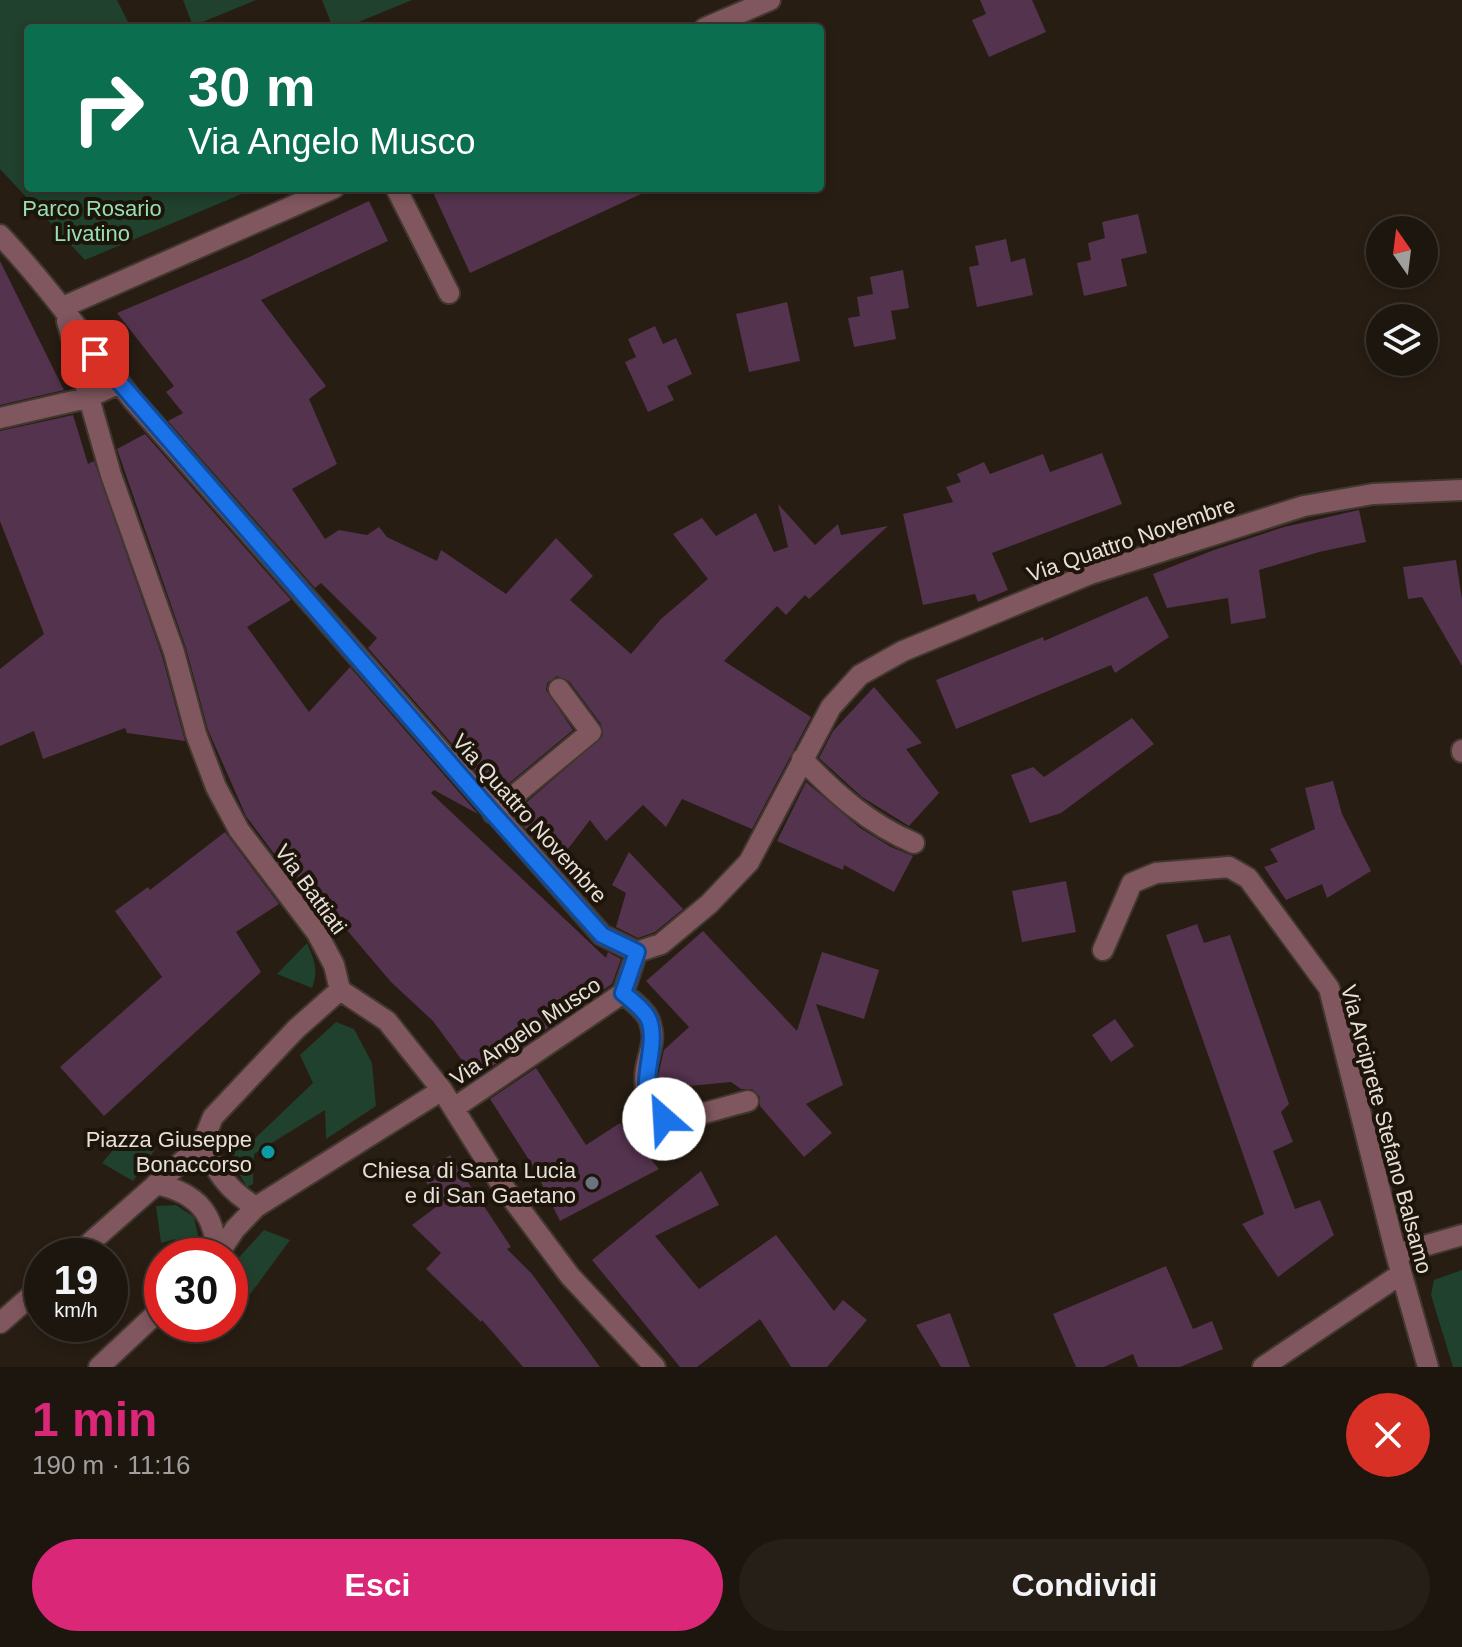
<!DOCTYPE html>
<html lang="it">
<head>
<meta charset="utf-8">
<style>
	body { margin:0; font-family:Arial,sans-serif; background:#251f17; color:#f1f3f6; height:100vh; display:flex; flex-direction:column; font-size:30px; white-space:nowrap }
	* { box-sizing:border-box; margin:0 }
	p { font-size:26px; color:#a09f9e }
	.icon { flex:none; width:44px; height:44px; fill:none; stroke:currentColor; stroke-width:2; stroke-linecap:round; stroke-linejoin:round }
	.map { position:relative; height:1367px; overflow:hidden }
	.details { display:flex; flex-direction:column; background:#1d160e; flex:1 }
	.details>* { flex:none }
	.banner { position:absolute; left:24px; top:24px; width:800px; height:168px; border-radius:8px; box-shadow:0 4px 12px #0003,0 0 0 2px #3b352e; background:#0b6e4f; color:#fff; overflow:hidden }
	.needle { width:52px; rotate:346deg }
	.buttons { position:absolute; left:1366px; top:216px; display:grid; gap:16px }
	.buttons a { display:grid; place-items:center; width:72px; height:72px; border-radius:50%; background:#1d160e; box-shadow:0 4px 12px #0003,0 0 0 2px #3b352e; font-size:40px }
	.speed { position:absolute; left:24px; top:1238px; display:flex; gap:16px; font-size:40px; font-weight:700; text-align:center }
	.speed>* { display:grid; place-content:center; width:104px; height:104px; border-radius:50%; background:#1d160e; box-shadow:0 4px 12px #0003,0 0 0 2px #3b352e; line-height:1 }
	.speed small { font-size:20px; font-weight:400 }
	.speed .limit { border:12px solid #d22; background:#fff; color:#111 }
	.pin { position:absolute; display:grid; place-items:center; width:68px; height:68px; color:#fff; margin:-34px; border-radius:16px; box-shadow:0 4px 12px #0006 }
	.me { position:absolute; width:88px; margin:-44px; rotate:334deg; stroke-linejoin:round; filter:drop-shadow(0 0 6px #0008) }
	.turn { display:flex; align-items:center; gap:28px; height:168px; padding:0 32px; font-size:36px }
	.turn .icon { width:104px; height:104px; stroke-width:2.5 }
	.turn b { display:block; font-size:56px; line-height:68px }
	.round { display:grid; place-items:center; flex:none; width:84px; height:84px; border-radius:42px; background:#251f17 }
	.overview { display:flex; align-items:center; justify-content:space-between; height:136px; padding:0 32px }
	h1 { font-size:48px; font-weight:800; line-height:60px; color:#db2777 }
	.action { display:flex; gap:16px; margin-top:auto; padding:16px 32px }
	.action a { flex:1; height:92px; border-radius:48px; background:#db2777; color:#fff; font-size:32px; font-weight:800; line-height:92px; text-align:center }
	.action a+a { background:#251f17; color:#f1f3f6 }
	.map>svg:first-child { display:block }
	.green { fill:#20412e }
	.building { fill:#54334e }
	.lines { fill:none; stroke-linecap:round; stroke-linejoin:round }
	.minor-casing { stroke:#42382f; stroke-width:24 }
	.minor { stroke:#80575f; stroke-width:20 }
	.route-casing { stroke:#114b97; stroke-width:20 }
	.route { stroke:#1a73e8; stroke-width:14 }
	.culture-dot { fill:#0f9aa8; stroke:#1d140a; stroke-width:3 }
	.worship-dot { fill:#6b7280; stroke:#1d140a; stroke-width:3 }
	.labels { text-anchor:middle; stroke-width:8; stroke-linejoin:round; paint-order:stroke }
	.park-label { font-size:22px; fill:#97deb4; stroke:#1d140a }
	.street-label { font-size:22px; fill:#e7e0da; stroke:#1d140a }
	.poi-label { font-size:22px; fill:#e7e0da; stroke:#1d140a; text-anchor:end }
</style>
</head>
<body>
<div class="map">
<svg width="1462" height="1367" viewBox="0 0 1462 1367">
	<rect width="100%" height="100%" fill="#271d13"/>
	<path class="green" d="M0 0H117L131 28H28V188H256L85 260 0 169Z
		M183 0H256L193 26Z
		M322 0H412L344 28H333Z
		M307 943C314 959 319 971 312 988L277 974Z
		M336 1022 354 1029 372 1063 376 1106 326 1139 325 1110 254 1154 253 1184 247 1187 234 1165 230 1139 250 1143 313 1083 300 1055Z
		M126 1135 157 1147 133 1181 102 1163Z
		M176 1205 194 1217 200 1244 196 1256H179L175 1239 161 1243 156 1206Z
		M264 1230 290 1240 251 1293 243 1300 230 1285V1267Z
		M1462 1270V1367H1453L1431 1295 1434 1280Z"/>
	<path class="building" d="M980 0H1032L1046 32 989 57 972 20 986 14Z
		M431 188H654L470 273Z
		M369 201 388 241 261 300 326 386 309 399 337 464 292 489 325 539 339 530 367 535 379 527 387 537 437 561 441 550 506 594 556 538 593 576 570 600 631 654 661 619 708 579 673 534 702 518 716 536 756 513 774 552 788 547 778 504 815 545 838 524 841 535 888 526 809 599 805 595 786 615 777 606 724 661 811 717 752 829 682 799 666 827 643 805 606 841 590 820 561 858 543 848 513 814 603 736 601 724 569 681 557 676 547 683 546 690 573 730 496 794 368 648 377 638 321 583 315 588 168 421 183 413 166 392 174 386 117 313 245 259Z
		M1138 214 1147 253 1121 259 1127 286 1084 296 1077 263 1091 260 1088 243 1105 238 1102 222Z
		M1006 239 1011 262 1025 258 1033 295 977 307 969 267 979 265 975 246Z
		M0 261 50 362 64 390 0 405Z
		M903 270 909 308 891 311 896 339 854 347 848 318 860 316 857 297 873 294 870 277Z
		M787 302 800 361 749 372 736 314Z
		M655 326 663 344 676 338 692 374 667 386 674 400 648 412 625 362 636 357 628 339Z
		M73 415 88 464 94 461 162 656 185 741 127 733 125 728 43 759 34 731 0 746V669L44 634 0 521V431Z
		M145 434 291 600 247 627 309 712 350 667 478 814 434 790 431 793 606 958 608 952 621 959 612 984 475 1078 433 1021 391 982 313 890 307 885 301 890 246 816 208 730 186 648 117 449Z
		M1102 453 1122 504 992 553 1008 590 978 602 975 594 923 605 903 514 953 502 946 487 961 482 957 474 984 462 990 474 1043 454 1050 472Z
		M1359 510 1366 542 1319 552 1259 570 1266 618 1231 624 1228 598 1167 608 1153 574 1214 550 1284 527Z
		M1456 560 1462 600V666L1422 597 1408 599 1403 567Z
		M1147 596 1169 637 1115 673 1111 665 956 729 936 680 1043 637 1044 641Z
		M874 687 922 743 906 749 939 793 909 826 862 797 819 758 833 731Z
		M1132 718 1154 744 1061 813 1030 823 1011 775 1033 767 1044 777Z
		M1333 781 1342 814 1371 871 1327 898 1322 884 1286 900 1264 867 1278 862 1270 849 1315 829 1305 788Z
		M806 782 860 828 891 847 913 856 894 892 844 865 843 870 777 841Z
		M225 832 279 904 236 932 261 972 104 1116 60 1067 162 977 115 911 148 887 150 890Z
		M629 852 683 909 655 932 638 938 616 927 626 893 612 885Z
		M1066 881 1076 932 1022 942 1012 891Z
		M1197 924 1204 943 1230 935 1289 1104 1281 1112 1293 1142 1273 1151 1295 1209 1320 1200 1334 1235 1278 1277 1242 1224 1264 1214 1166 935Z
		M703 931 797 1031 822 952 879 970 864 1019 816 1004 843 1085 806 1104 832 1133 804 1157 760 1106V1097L752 1089H741L731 1082 689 1086 681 1105 673 1106 662 1100 658 1076 664 1050 689 1027 646 981Z
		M1115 1019 1134 1046 1111 1062 1092 1035Z
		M536 1068 586 1145 620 1123 659 1169 560 1221 533 1166 490 1099Z
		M450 1155 511 1247 507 1249 532 1274 600 1367H523L482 1320 481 1322 426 1269 441 1253 412 1225 440 1204 421 1174Z
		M701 1171 719 1205 655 1236 699 1289 776 1235 834 1311 843 1300 867 1320 827 1367H791L760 1319 697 1367H680L592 1260Z
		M1166 1266 1193 1329 1212 1321 1223 1349 1180 1367H1138L1133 1354 1104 1367H1076L1053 1314Z
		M950 1313 970 1367H941L916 1325Z"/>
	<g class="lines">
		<g class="minor-casing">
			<path id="minor" d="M705 28 770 0
				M396 188 449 293
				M0 235C48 286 89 343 132 399L602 935 637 952 661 944 709 904 749 862 831 707 860 675 903 651 1090 574 1304 506 1373 494 1462 490
				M63 307 334 188
				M67 321 111 475 174 652 196 734 216 787 239 830 317 933 334 965 340 990 387 1021 442 1090 499 1181 570 1276 655 1367
				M0 418 87 398 120 383
				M1462 750V752
				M802 759C836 794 869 824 914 843
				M493 813 591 732 559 689
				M1103 950 1132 883 1156 873 1229 867 1248 878 1329 988 1396 1254 1428 1367
				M623 993C631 1000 645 1010 649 1020 657 1040 649 1050 646 1069 644 1083 646 1114 663 1119 677 1123 731 1105 748 1101
				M454 1108 623 993 637 952
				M202 1144C218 1173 227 1190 256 1207
				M156 1184C198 1193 215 1214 217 1256
				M1396 1254 1462 1235
				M75 1256 202 1144 213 1117 296 1029 340 990
				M217 1256 235 1229 256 1207 442 1090
				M0 1323 42 1286
				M99 1367 162 1308
				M1263 1367 1401 1274"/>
		</g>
		<use href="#minor" class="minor"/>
	</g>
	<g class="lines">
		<g class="route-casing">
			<path id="route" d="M95 354 491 811 602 935 637 952 623 993C631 1000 645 1010 649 1020 661 1051 628 1099 664 1119"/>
		</g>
		<use href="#route" class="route"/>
	</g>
	<circle class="culture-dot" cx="268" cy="1152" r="8"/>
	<circle class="worship-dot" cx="592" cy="1183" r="8"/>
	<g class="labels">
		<g class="park-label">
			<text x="92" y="216">Parco Rosario<tspan x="92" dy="25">Livatino</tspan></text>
		</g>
		<g class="street-label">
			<text transform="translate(1131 539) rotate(-19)" y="8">Via Quattro Novembre</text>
			<text transform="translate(530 818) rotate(48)" y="8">Via Quattro Novembre</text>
			<text transform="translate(311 889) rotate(54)" y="8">Via Battiati</text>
			<text transform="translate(525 1031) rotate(-34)" y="8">Via Angelo Musco</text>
			<text transform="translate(1387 1129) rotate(75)" y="8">Via Arciprete Stefano Balsamo</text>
		</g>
		<g class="poi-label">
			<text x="252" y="1147">Piazza Giuseppe<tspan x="252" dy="25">Bonaccorso</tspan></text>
			<text x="576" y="1178">Chiesa di Santa Lucia<tspan x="576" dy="25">e di San Gaetano</tspan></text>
		</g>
	</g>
</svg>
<div class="buttons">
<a><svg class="needle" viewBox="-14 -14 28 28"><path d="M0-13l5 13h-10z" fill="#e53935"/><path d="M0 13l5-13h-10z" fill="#a09f9e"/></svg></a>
<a><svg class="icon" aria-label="layers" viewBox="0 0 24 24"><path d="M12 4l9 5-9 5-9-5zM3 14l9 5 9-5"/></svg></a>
</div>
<div class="speed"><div>19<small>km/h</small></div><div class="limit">30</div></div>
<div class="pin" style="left:95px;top:354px;background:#d93025"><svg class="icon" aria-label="arrive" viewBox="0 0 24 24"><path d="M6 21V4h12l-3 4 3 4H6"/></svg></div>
<svg class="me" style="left:664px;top:1119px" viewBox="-20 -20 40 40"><circle r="19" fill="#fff"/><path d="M0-13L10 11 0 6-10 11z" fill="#1a73e8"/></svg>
<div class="banner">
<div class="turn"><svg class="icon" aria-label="right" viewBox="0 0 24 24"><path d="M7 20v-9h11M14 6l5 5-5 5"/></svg><div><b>30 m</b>Via Angelo Musco</div></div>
</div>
</div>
<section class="details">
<div class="overview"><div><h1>1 min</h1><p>190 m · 11:16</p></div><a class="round" style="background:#d93025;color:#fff"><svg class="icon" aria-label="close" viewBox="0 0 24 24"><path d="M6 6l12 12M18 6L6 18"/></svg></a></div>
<div class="action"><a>Esci</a><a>Condividi</a></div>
</section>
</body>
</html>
